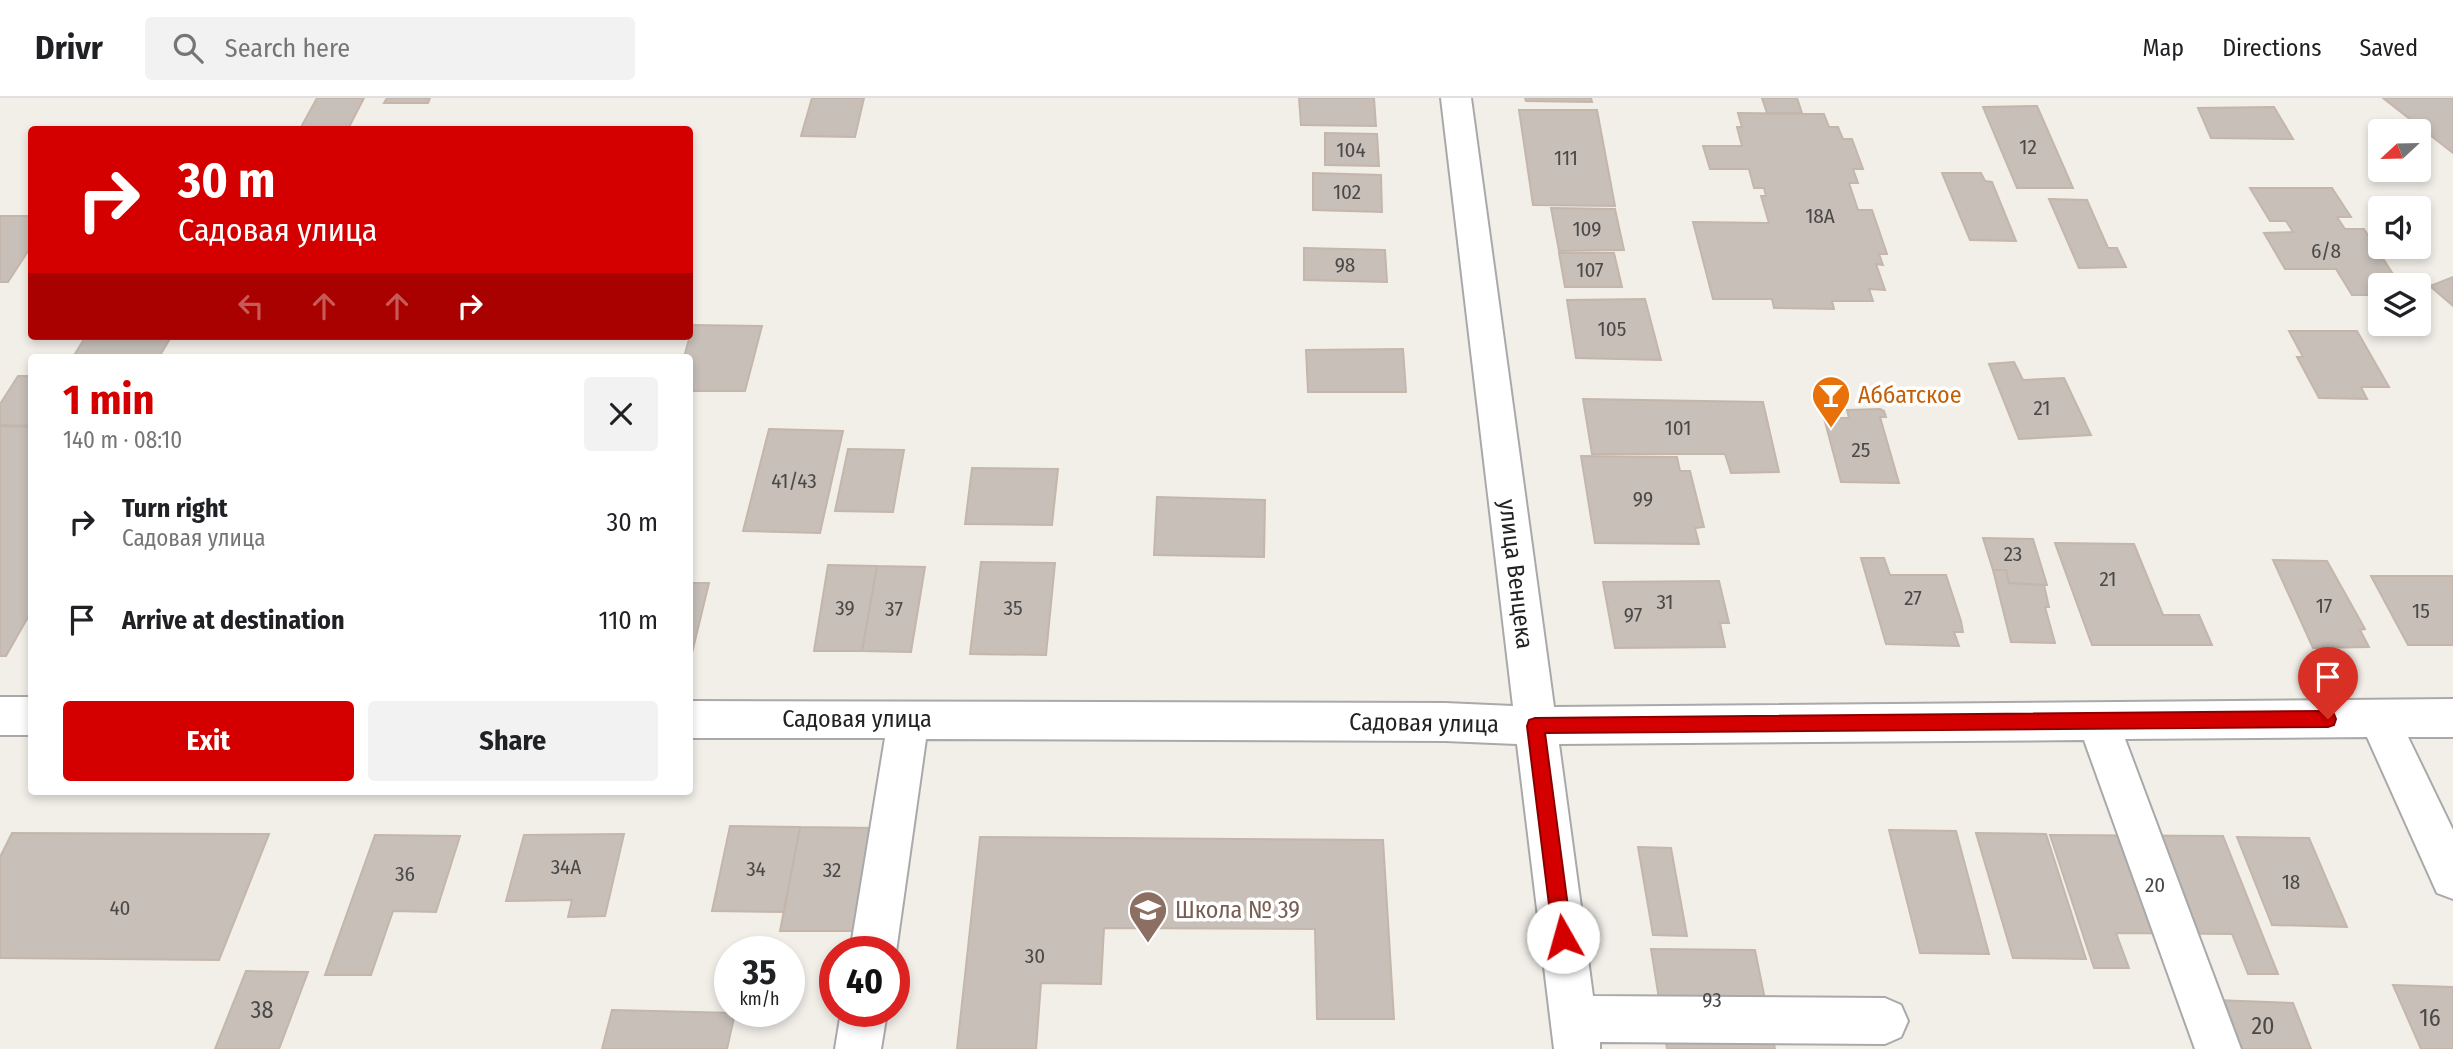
<!DOCTYPE html>
<html lang="en">
<head>
<meta charset="utf-8">
<style>
	body { margin:0; font-family:"Fira Sans Condensed",sans-serif; background:#f2f2f2; color:#202124; height:100vh; display:flex; flex-direction:column; font-size:26px; white-space:nowrap }
	* { box-sizing:border-box; margin:0 }
	p { font-size:23px; color:#757577 }
	.icon { flex:none; width:38px; height:38px; fill:none; stroke:currentColor; stroke-width:2; stroke-linecap:round; stroke-linejoin:round }
	.map { position:relative; flex:1; overflow:hidden }
	.sheet { position:absolute; left:28px; top:256px; width:665px; height:441px; display:flex; flex-direction:column; background:#fff; border-radius:7px; box-shadow:0 4px 10px #0003 }
	.sheet>* { flex:none }
	.guide { position:absolute; left:28px; top:28px; width:665px; height:214px; border-radius:7px; box-shadow:0 4px 10px #0003; background:#d40000; color:#fff; overflow:hidden }
	.needle { width:46px; rotate:248deg }
	.tools { position:absolute; left:2368px; top:21px; display:grid; gap:14px }
	.tools a { display:grid; place-items:center; width:63px; height:63px; border-radius:7px; background:#fff; box-shadow:0 4px 10px #0003; font-size:35px }
	.speed { position:absolute; left:714px; top:838px; display:flex; gap:14px; font-size:35px; font-weight:700; text-align:center }
	.speed>* { display:grid; place-content:center; width:91px; height:91px; border-radius:50%; background:#fff; box-shadow:0 4px 10px #0003; line-height:1 }
	.speed small { font-size:18px; font-weight:400 }
	.speed .limit { border:10px solid #d22; background:#fff; color:#111 }
	.pin { position:absolute; display:grid; place-items:center; width:60px; height:60px; color:#fff; margin:-72px -30px; border-radius:50% 50% 50% 0; rotate:-45deg; box-shadow:0 0 7px #0007 }
	.pin .icon { rotate:45deg }
	.me { position:absolute; width:77px; margin:-38px; rotate:353deg; stroke-linejoin:round; filter:drop-shadow(0 0 5px #0008) }
	.turn { display:flex; align-items:center; gap:24px; height:147px; padding:0 35px; font-size:32px }
	.turn .icon { width:91px; height:91px; stroke-width:2.5 }
	.turn b { display:block; font-size:49px; line-height:60px }
	.lanes { display:flex; align-items:center; height:66px; padding:0 35px; background:#0003; justify-content:center; gap:35px; direction:ltr }
	.lanes .off { opacity:.35 }
	.round { display:grid; place-items:center; flex:none; width:74px; height:74px; border-radius:7px; background:#f2f2f2 }
	.summary { display:flex; align-items:center; justify-content:space-between; height:119px; padding:0 35px }
	h1 { font-size:42px; font-weight:700; line-height:52px; color:#d40000 }
	.button { display:flex; gap:14px; margin-top:auto; padding:14px 35px }
	.button a { flex:1; height:80px; border-radius:7px; background:#d40000; color:#fff; font-size:28px; font-weight:700; line-height:80px; text-align:center }
	.button a+a { background:#f2f2f2; color:#202124 }
	ul { padding:0; list-style:none }
	li { display:flex; align-items:center; gap:21px; height:98px; padding:0 35px }
	li div { flex:1 }
	li b { display:block; font-size:26px }
	li em { font-style:normal }
	header { display:flex; align-items:center; gap:42px; box-sizing:border-box; height:98px; padding:0 35px; background:#fff; border-bottom:2px solid #e0e0e0 }
	header strong { font-size:33px }
	nav { display:flex; gap:38px; margin-inline-start:auto; font-size:24px }
	.search { width:490px; height:63px; background:#f2f2f2; display:flex; align-items:center; gap:18px; box-sizing:border-box; padding:0 24px; border-radius:7px; color:#757577; font-size:26px }
	.map>svg:first-child { display:block }
	.building { fill:#c7bfb8; stroke:#c4b6ab; stroke-width:2 }
	.lines { fill:none; stroke-linecap:round; stroke-linejoin:round }
	.minor-casing { stroke:#a9a9a9; stroke-width:4 }
	.minor { fill:#fff; fill-rule:evenodd }
	.route { fill:#d40000; stroke:#8a0000; stroke-width:2 }
	.labels { text-anchor:middle; stroke-width:7; stroke-linejoin:round; paint-order:stroke }
	.number-label { font-size:21px; fill:#4b4948 }
	.food-label { font-size:24px; fill:#c56008; stroke:#fff; text-anchor:start }
	.street-label { font-size:24px; fill:#222; stroke:#fff }
	.education-label { font-size:24px; fill:#785e54; stroke:#fff; text-anchor:start }
	.near-number-label { font-size:24px; fill:#4b4948 }
</style>
</head>
<body>
<header>
<strong>Drivr</strong>
<div class="search"><svg class="icon" aria-label="search" viewBox="0 0 24 24"><circle cx="10" cy="10" r="6"/><path d="M15 15l6 6"/></svg>Search here</div>
<nav><a>Map</a><a>Directions</a><a>Saved</a></nav>
</header>
<div class="map">
<svg width="2453" height="951" viewBox="0 0 2453 951">
	<rect width="100%" height="100%" fill="#f2efe9"/>
	<path class="building" d="M317 0H364L348 31H300Z
		M387 0H430L428 5H384Z
		M812 0H864L855 39 801 38Z
		M1299 0H1374L1376 28 1301 27Z
		M1525 0H1591L1592 4 1526 3Z
		M1762 0H1797L1802 15H1767Z
		M2383 0H2453V55Z
		M2037 8 2073 90H2017L1983 9Z
		M2274 9 2293 41 2211 40 2198 10Z
		M1519 12H1597L1615 108 1533 107Z
		M1738 15 1824 16 1829 29H1838L1843 41H1852L1863 71H1853L1858 85H1849L1858 112H1872L1887 156H1879L1883 167 1876 166 1885 192 1869 191 1873 203H1832L1834 211 1774 210 1772 201H1713L1693 124 1769 125 1761 98H1766L1764 90H1754L1749 71H1710L1703 48H1742L1737 29H1742Z
		M1325 35 1377 36 1379 68 1325 67Z
		M1313 75 1381 77 1382 114 1313 112Z
		M1942 75H1981L1985 83 1992 84 2016 143 1970 142Z
		M2250 90H2332L2351 119H2337L2345 131H2364L2400 187H2380V197H2352L2336 171H2285L2264 135 2293 134 2286 123H2270Z
		M2049 101 2087 102 2108 150H2117L2126 169 2079 170Z
		M1551 110 1615 111 1624 152 1559 153Z
		M0 118H32V147L8 184H0Z
		M1304 150 1385 152 1387 184 1304 182Z
		M1559 155H1614L1622 189H1565Z
		M2453 179V208L2430 188Z
		M1645 201 1661 262 1576 260 1567 202Z
		M693 227 762 228 745 293H690V259H684Z
		M2289 233H2357L2389 289H2361L2367 301 2319 300 2297 259H2303Z
		M86 238H91L171 239 159 259H73Z
		M1403 251 1406 294H1308L1306 252Z
		M2014 264 2023 282 2064 280 2091 337 2019 341 1989 266Z
		M18 278H32V328L0 327V306Z
		M1583 301 1763 304 1779 374 1731 375 1725 356H1592Z
		M1880 311 1884 313 1886 319H1880L1899 385 1841 384 1824 320H1849L1847 312Z
		M0 328 32 329V512L6 558H0Z
		M769 331 843 333 820 435 743 433Z
		M848 351 904 352 893 414 835 413Z
		M1581 358 1677 359 1680 373H1690L1704 429 1695 430 1699 446 1595 445Z
		M972 370 1058 371 1052 427 965 426Z
		M1157 399 1265 402 1264 459 1154 457Z
		M1983 440 2033 441 2047 487 2009 485 2006 472H1993Z
		M2055 445 2134 446 2163 517H2199L2212 547H2092Z
		M1861 460H1884L1890 477H1946L1961 523 1963 534H1954L1959 548 1886 546Z
		M2273 462 2327 463 2365 531 2360 532 2369 549 2313 550Z
		M981 464 1055 465 1046 557 970 556Z
		M828 467 877 468 862 553H814Z
		M877 468 925 469 911 554 862 553Z
		M1993 472H2006L2009 485 2044 487 2049 509H2045L2055 545 2011 544Z
		M2371 478H2453V547H2408Z
		M1719 483 1729 525H1720L1725 549 1615 550 1603 484Z
		M690 485H709L692 555H690Z
		M730 728 800 729 784 814 712 813Z
		M800 729 878 730 862 833H780Z
		M1889 732 1956 733 1989 856 1920 855Z
		M12 735 269 736 219 862 0 860V759Z
		M1976 735 2046 736 2086 861 2013 860Z
		M624 736 605 818 568 819 572 802 506 803 524 737Z
		M375 737 460 738 436 814 393 813 371 877H325Z
		M2050 737 2223 738 2278 876H2248L2232 836 2116 835 2129 870H2094Z
		M980 739 1383 742 1394 921H1317L1315 831 1104 830 1101 886 1041 885 1036 951H957Z
		M2237 739 2309 740 2347 829 2272 827Z
		M1638 749 1671 750 1687 838 1653 837Z
		M1651 851 1755 852 1775 951H1667Z
		M246 873 308 874 279 951H215Z
		M2393 887 2453 889V951H2421Z
		M2215 902 2293 905 2311 951H2233Z
		M612 912 735 915 727 951H602Z"/>
	<g class="lines">
		<g class="minor-casing">
			<path id="minor" d="M1441 0H1471L1554 609 2453 601V639H2408L2453 732V801L2437 795 2367 639 2125 641 2241 951H2195L2084 642 1559 646 1593 898 1885 900 1901 907 1908 923 1901 939 1885 946 1600 944V951H1554L1517 646 1445 643 926 641 896 854 894 857V854H850L885 640H690V603L1445 605 1513 608Z
				M0 599H32V637H0Z
				M841 914H887L881 951H835Z"/>
		</g>
		<use href="#minor" class="minor"/>
	</g>
	<path class="route" d="M2328 613 2334 616 2336 621 2334 627 2328 629 1545 635 1572 839 1569 846 1563 848 1556 846 1553 839 1527 628 1529 622 1535 620Z"/>
	<defs>
		<g id="bar-pin" transform="scale(2.0125)"><path d="M0 17L-7.5 6A9.5 9.5 0 1 1 7.5 6Z" fill="#e8710a" stroke="#fff"/><path d="M-6-5H6L.8 .8V4.5H3.5V6h-7V4.5H-.8V.8Z" fill="#fff"/></g>
		<g id="school-pin" transform="scale(2.0125)"><path d="M0 17L-7.5 6A9.5 9.5 0 1 1 7.5 6Z" fill="#8d6e63" stroke="#fff"/><path d="M0-5L7-2L0 1L-7-2ZM-4 1L0 2.5L4 1V4Q0 6-4 4Z" fill="#fff"/></g>
	</defs>
	<g fill-rule="evenodd">
		<use href="#bar-pin" x="1831" y="297"/>
		<use href="#school-pin" x="1148" y="812"/>
	</g>
	<g class="labels">
		<g class="number-label">
			<text x="2028" y="56">12</text>
			<text x="1351" y="59">104</text>
			<text x="1566" y="67">111</text>
			<text x="1347" y="101">102</text>
			<text x="1820" y="125">18А</text>
			<text x="1587" y="138">109</text>
			<text x="2326" y="160">6/8</text>
			<text x="1345" y="174">98</text>
			<text x="1590" y="179">107</text>
			<text x="1612" y="238">105</text>
			<text x="2042" y="317">21</text>
			<text x="1678" y="337">101</text>
			<text x="1861" y="359">25</text>
			<text x="794" y="390">41/43</text>
			<text x="1643" y="408">99</text>
			<text x="2013" y="463">23</text>
			<text x="2108" y="488">21</text>
			<text x="1913" y="507">27</text>
			<text x="1665" y="511">31</text>
			<text x="2324" y="515">17</text>
			<text x="845" y="517">39</text>
			<text x="1013" y="517">35</text>
			<text x="894" y="518">37</text>
			<text x="2421" y="520">15</text>
			<text x="1633" y="524">97</text>
			<text x="566" y="776">34А</text>
			<text x="756" y="778">34</text>
			<text x="832" y="779">32</text>
			<text x="405" y="783">36</text>
			<text x="2291" y="791">18</text>
			<text x="2155" y="794">20</text>
			<text x="120" y="817">40</text>
			<text x="1035" y="865">30</text>
			<text x="1712" y="909">93</text>
		</g>
		<g class="food-label">
			<text x="1858" y="305">Аббатское</text>
		</g>
		<g class="street-label">
			<text transform="translate(1516 476) rotate(83)" y="8">улица Венцека</text>
			<text x="857" y="629">Садовая улица</text>
			<text transform="translate(1424 625) rotate(1)" y="8">Садовая улица</text>
		</g>
		<g class="education-label">
			<text x="1175" y="820">Школа № 39</text>
		</g>
		<g class="near-number-label">
			<text x="262" y="920">38</text>
			<text x="2430" y="928">16</text>
			<text x="2263" y="936">20</text>
		</g>
	</g>
</svg>
<div class="tools">
<a><svg class="needle" viewBox="-14 -14 28 28"><path d="M0-13l5 13h-10z" fill="#e53935"/><path d="M0 13l5-13h-10z" fill="#757577"/></svg></a>
<a><svg class="icon" aria-label="sound" viewBox="0 0 24 24"><path d="M4 9h4l5-4v14l-5-4H4zM17 9q2 3 0 6"/></svg></a>
<a><svg class="icon" aria-label="layers" viewBox="0 0 24 24"><path d="M12 4l9 5-9 5-9-5zM3 14l9 5 9-5"/></svg></a>
</div>
<div class="speed"><div>35<small>km/h</small></div><div class="limit">40</div></div>
<div class="pin" style="left:2328px;top:621px;background:#d93025"><svg class="icon" aria-label="arrive" viewBox="0 0 24 24"><path d="M6 21V4h12l-3 4 3 4H6"/></svg></div>
<svg class="me" style="left:1563px;top:839px" viewBox="-20 -20 40 40"><circle r="19" fill="#fff"/><path d="M0-13L10 11 0 6-10 11z" fill="#d40000"/></svg>
<div class="guide">
<div class="turn"><svg class="icon" aria-label="right" viewBox="0 0 24 24"><path d="M7 20v-9h11M14 6l5 5-5 5"/></svg><div><b>30 m</b>Садовая улица</div></div>
<div class="lanes"><svg class="icon off" aria-label="left" viewBox="0 0 24 24"><path d="M17 20v-9H6M10 6l-5 5 5 5"/></svg><svg class="icon off" aria-label="ahead" viewBox="0 0 24 24"><path d="M12 20V5M6 11l6-6 6 6"/></svg><svg class="icon off" aria-label="ahead" viewBox="0 0 24 24"><path d="M12 20V5M6 11l6-6 6 6"/></svg><svg class="icon" aria-label="right" viewBox="0 0 24 24"><path d="M7 20v-9h11M14 6l5 5-5 5"/></svg></div>
</div>
<section class="sheet">
<div class="summary"><div><h1>1 min</h1><p>140 m · 08:10</p></div><a class="round"><svg class="icon" aria-label="close" viewBox="0 0 24 24"><path d="M6 6l12 12M18 6L6 18"/></svg></a></div>
<ul>
<li><svg class="icon" aria-label="right" viewBox="0 0 24 24"><path d="M7 20v-9h11M14 6l5 5-5 5"/></svg><div><b>Turn right</b><p>Садовая улица</p></div><em>30 m</em></li>
<li><svg class="icon" aria-label="arrive" viewBox="0 0 24 24"><path d="M6 21V4h12l-3 4 3 4H6"/></svg><div><b>Arrive at destination</b></div><em>110 m</em></li>
</ul>
<div class="button"><a>Exit</a><a>Share</a></div>
</section>
</div>
</body>
</html>
